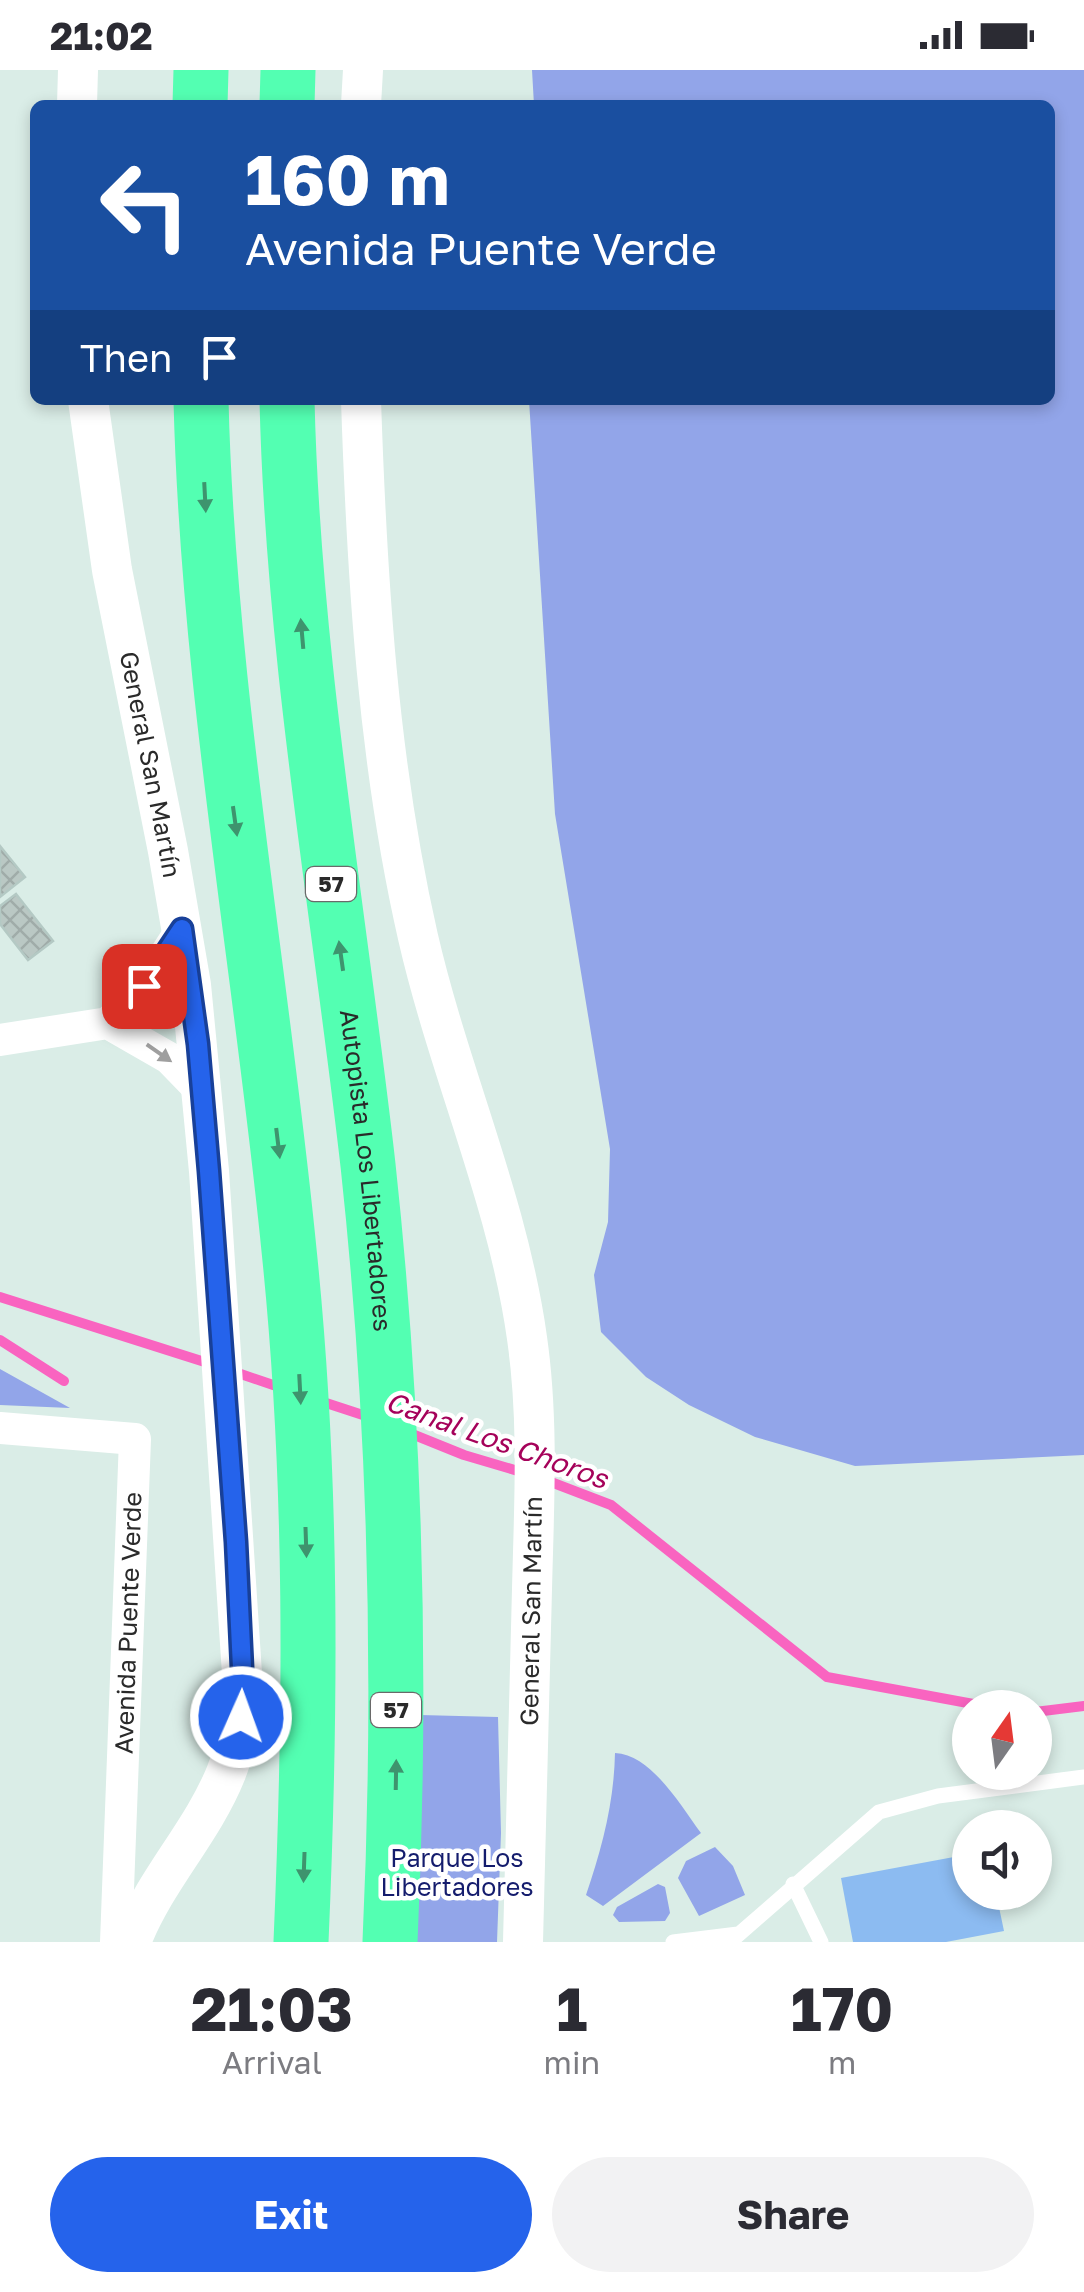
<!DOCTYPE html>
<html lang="en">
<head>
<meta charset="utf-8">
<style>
	body { margin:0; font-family:"Golos Text",sans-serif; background:#f2f2f3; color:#2b2b33; height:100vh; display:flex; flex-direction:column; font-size:38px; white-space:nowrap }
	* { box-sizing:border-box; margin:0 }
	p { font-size:32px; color:#7c7c81 }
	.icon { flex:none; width:55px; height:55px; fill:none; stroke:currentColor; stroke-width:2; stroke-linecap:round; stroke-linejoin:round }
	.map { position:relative; height:1872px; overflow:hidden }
	.sheet { display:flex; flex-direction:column; background:#fff; flex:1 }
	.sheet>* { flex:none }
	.banner { position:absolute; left:30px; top:30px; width:1025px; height:305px; border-radius:15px; box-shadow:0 5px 15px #0003; background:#1a4fa0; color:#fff; overflow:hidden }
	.needle { width:65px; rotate:14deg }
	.buttons { position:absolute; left:952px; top:1620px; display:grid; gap:20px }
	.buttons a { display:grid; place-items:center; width:100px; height:100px; border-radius:50%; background:#fff; box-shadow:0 5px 15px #0003; font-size:50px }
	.pin { position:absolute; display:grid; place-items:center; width:85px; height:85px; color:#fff; margin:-42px; border-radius:20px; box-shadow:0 5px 15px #0006 }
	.me { position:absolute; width:110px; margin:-55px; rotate:2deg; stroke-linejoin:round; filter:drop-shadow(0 0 8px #0008) }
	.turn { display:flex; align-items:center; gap:35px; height:210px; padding:0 50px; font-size:45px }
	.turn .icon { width:130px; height:130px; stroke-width:2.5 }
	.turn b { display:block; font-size:70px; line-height:85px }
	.then { display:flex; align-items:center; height:95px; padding:0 50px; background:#0003; gap:20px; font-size:38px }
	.eta { display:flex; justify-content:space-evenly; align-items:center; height:170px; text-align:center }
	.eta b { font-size:60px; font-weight:700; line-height:70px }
	.cta { display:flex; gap:20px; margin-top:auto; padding:20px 50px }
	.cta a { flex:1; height:115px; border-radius:60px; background:#2563eb; color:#fff; font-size:40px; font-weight:700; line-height:115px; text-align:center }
	.cta a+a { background:#f2f2f3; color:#2b2b33 }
	.status { display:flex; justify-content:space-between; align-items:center; height:70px; padding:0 50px; background:#fff; direction:ltr }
	.status svg { height:28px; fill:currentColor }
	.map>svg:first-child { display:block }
	.green { fill:#92a5e9 }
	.pitch { fill:#8cbbf1 }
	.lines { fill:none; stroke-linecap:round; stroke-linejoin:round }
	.stream { stroke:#f964c0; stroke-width:10 }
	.building { fill:url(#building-cross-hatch); stroke:#b4c9c4; stroke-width:2.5 }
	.service { stroke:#fff; stroke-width:15 }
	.minor { stroke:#fff; stroke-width:32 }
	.tertiary { stroke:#fff; stroke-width:40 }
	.motorway { stroke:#53ffb2; stroke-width:55 }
	.oneway { fill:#3e946e }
	.oneway2 { fill:#9f9f9f }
	.route-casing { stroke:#184099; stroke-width:25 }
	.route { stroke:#2563eb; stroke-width:18 }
	.labels { text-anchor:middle; stroke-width:9; stroke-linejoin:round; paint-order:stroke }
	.shield { fill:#fff; stroke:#6a6a6a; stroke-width:2.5 }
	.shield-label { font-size:22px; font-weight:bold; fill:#2a2a2a }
	.street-label { font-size:25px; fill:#2a2a2a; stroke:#fff }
	.park-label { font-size:25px; fill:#141c6d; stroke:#fff }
	.water-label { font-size:28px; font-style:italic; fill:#a5025a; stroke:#fff }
</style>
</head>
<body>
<div class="status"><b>21:02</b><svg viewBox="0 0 49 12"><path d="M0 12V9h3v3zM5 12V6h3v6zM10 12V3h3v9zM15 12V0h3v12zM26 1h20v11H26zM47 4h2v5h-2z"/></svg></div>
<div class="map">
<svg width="1084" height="1872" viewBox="0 0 1084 1872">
	<defs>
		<pattern id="building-cross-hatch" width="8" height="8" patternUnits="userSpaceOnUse" patternTransform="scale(2.5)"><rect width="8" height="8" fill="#bac8c4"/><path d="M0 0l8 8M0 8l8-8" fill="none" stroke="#a0aca9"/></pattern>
	</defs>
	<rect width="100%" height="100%" fill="#daede7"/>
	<path class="green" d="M532 0H1084V1385L855 1396 755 1367 689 1335 646 1307 601 1262 594 1205 608 1152 610 1079 555 744 529 330H1050V35H534Z
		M0 1299 70 1338 0 1335Z
		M420 1645 498 1647 501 1763 497 1872H410Z
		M615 1683C652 1685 680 1735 701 1763L603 1836 586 1825C602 1778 614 1733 615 1683Z
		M715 1777 733 1796 745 1825 699 1846 678 1808 686 1791Z
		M658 1814 665 1817 670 1843 665 1851 619 1852 613 1845 617 1837Z"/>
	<path class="pitch" d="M970 1784V1822L996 1823 1004 1861 946 1872H853L841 1808Z"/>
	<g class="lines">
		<path class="stream" d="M0 1227 211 1294
			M0 1270 64 1311
			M232 1301 282 1318
			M317 1330 372 1348
			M407 1362 464 1385 528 1404
			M543 1409 611 1435 827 1607 995 1638
			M1035 1642 1084 1636"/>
	</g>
	<path class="building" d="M0 776 25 807 0 827Z
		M16 824 53 871 28 890 0 854V836Z"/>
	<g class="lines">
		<path class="service" d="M793 1814 821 1872
			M673 1872 738 1864
			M730 1872 879 1742 938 1726 1084 1707"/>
		<path class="minor" d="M108 953 169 988 203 1023
			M0 970 108 953 145 916 182 859
			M0 1358 135 1369 116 1872"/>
		<g class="tertiary">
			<path d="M77 35 78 0"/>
			<path d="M361 35 363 0"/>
			<path id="s1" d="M88 330 112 500 168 781 191 915 209 1101 243 1619C241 1648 237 1675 226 1703 202 1763 154 1811 131 1872"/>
			<path d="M361 330C367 510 378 692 418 867 449 1002 508 1131 527 1268 539 1351 534 1436 532 1519 529 1637 526 1754 523 1872"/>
		</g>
		<g class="motorway">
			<path d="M200 35 201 0"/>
			<path d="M287 35 288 0"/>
			<path d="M201 330C208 616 261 897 289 1180 313 1410 311 1642 301 1872"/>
			<path id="s2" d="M287 330C293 587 339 840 368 1095 396 1353 402 1613 390 1872"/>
		</g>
	</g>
	<defs><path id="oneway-solid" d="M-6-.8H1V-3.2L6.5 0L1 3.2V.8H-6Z" transform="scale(2.5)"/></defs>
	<g class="oneway">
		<use href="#oneway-solid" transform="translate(205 427) rotate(87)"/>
		<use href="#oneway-solid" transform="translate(302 564) rotate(-95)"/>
		<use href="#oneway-solid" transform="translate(235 751) rotate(82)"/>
		<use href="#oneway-solid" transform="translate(341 886) rotate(-98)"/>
		<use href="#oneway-solid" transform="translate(278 1073) rotate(83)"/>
		<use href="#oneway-solid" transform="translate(300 1319) rotate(87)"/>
		<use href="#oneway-solid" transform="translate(306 1472) rotate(88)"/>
		<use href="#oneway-solid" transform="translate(396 1705) rotate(-89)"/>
		<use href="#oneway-solid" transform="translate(304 1797) rotate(92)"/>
	</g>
	<use class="oneway2" href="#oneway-solid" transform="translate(159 983) rotate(35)"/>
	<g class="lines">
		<g class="route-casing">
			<path id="route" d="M144 916 182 859 198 974 209 1101 236 1472 243 1619 241 1647"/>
		</g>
		<use href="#route" class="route"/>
	</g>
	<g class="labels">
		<g class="shield">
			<rect x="306" y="797" width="50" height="34" rx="8"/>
			<rect x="371" y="1623" width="50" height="34" rx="8"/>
		</g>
		<g class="shield-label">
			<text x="331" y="822">57</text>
			<text x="396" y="1648">57</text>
		</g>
		<g class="street-label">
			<text dy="9" stroke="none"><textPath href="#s1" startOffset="370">General San Martín</textPath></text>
			<text dy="9" stroke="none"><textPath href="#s2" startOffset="775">Autopista Los Libertadores</textPath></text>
			<text transform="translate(531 1541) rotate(-89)" y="9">General San Martín</text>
			<text transform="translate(128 1553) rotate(-88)" y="9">Avenida Puente Verde</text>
		</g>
		<g class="park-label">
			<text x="457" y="1797">Parque Los<tspan x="457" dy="29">Libertadores</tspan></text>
		</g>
		<g class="water-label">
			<text transform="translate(497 1370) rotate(20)" y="10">Canal Los Choros</text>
		</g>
	</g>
</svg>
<div class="buttons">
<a><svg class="needle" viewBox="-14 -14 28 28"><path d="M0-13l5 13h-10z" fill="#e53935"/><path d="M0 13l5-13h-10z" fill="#7c7c81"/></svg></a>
<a><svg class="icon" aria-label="sound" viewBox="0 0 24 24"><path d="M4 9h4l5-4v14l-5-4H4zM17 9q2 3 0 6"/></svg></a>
</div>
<div class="pin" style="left:144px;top:916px;background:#d93025"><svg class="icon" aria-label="arrive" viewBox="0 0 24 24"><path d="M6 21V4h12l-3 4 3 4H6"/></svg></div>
<svg class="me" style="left:241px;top:1647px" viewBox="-20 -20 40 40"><circle r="17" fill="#2563eb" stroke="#fff" stroke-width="3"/><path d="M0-11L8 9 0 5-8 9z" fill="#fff"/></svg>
<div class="banner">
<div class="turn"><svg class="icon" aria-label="left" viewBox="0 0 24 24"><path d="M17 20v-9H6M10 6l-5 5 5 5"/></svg><div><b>160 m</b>Avenida Puente Verde</div></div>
<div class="then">Then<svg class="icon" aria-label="arrive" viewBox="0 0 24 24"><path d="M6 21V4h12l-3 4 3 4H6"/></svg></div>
</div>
</div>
<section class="sheet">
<div class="eta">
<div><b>21:03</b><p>Arrival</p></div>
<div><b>1</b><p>min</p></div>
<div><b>170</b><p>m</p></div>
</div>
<div class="cta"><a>Exit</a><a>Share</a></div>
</section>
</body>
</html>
